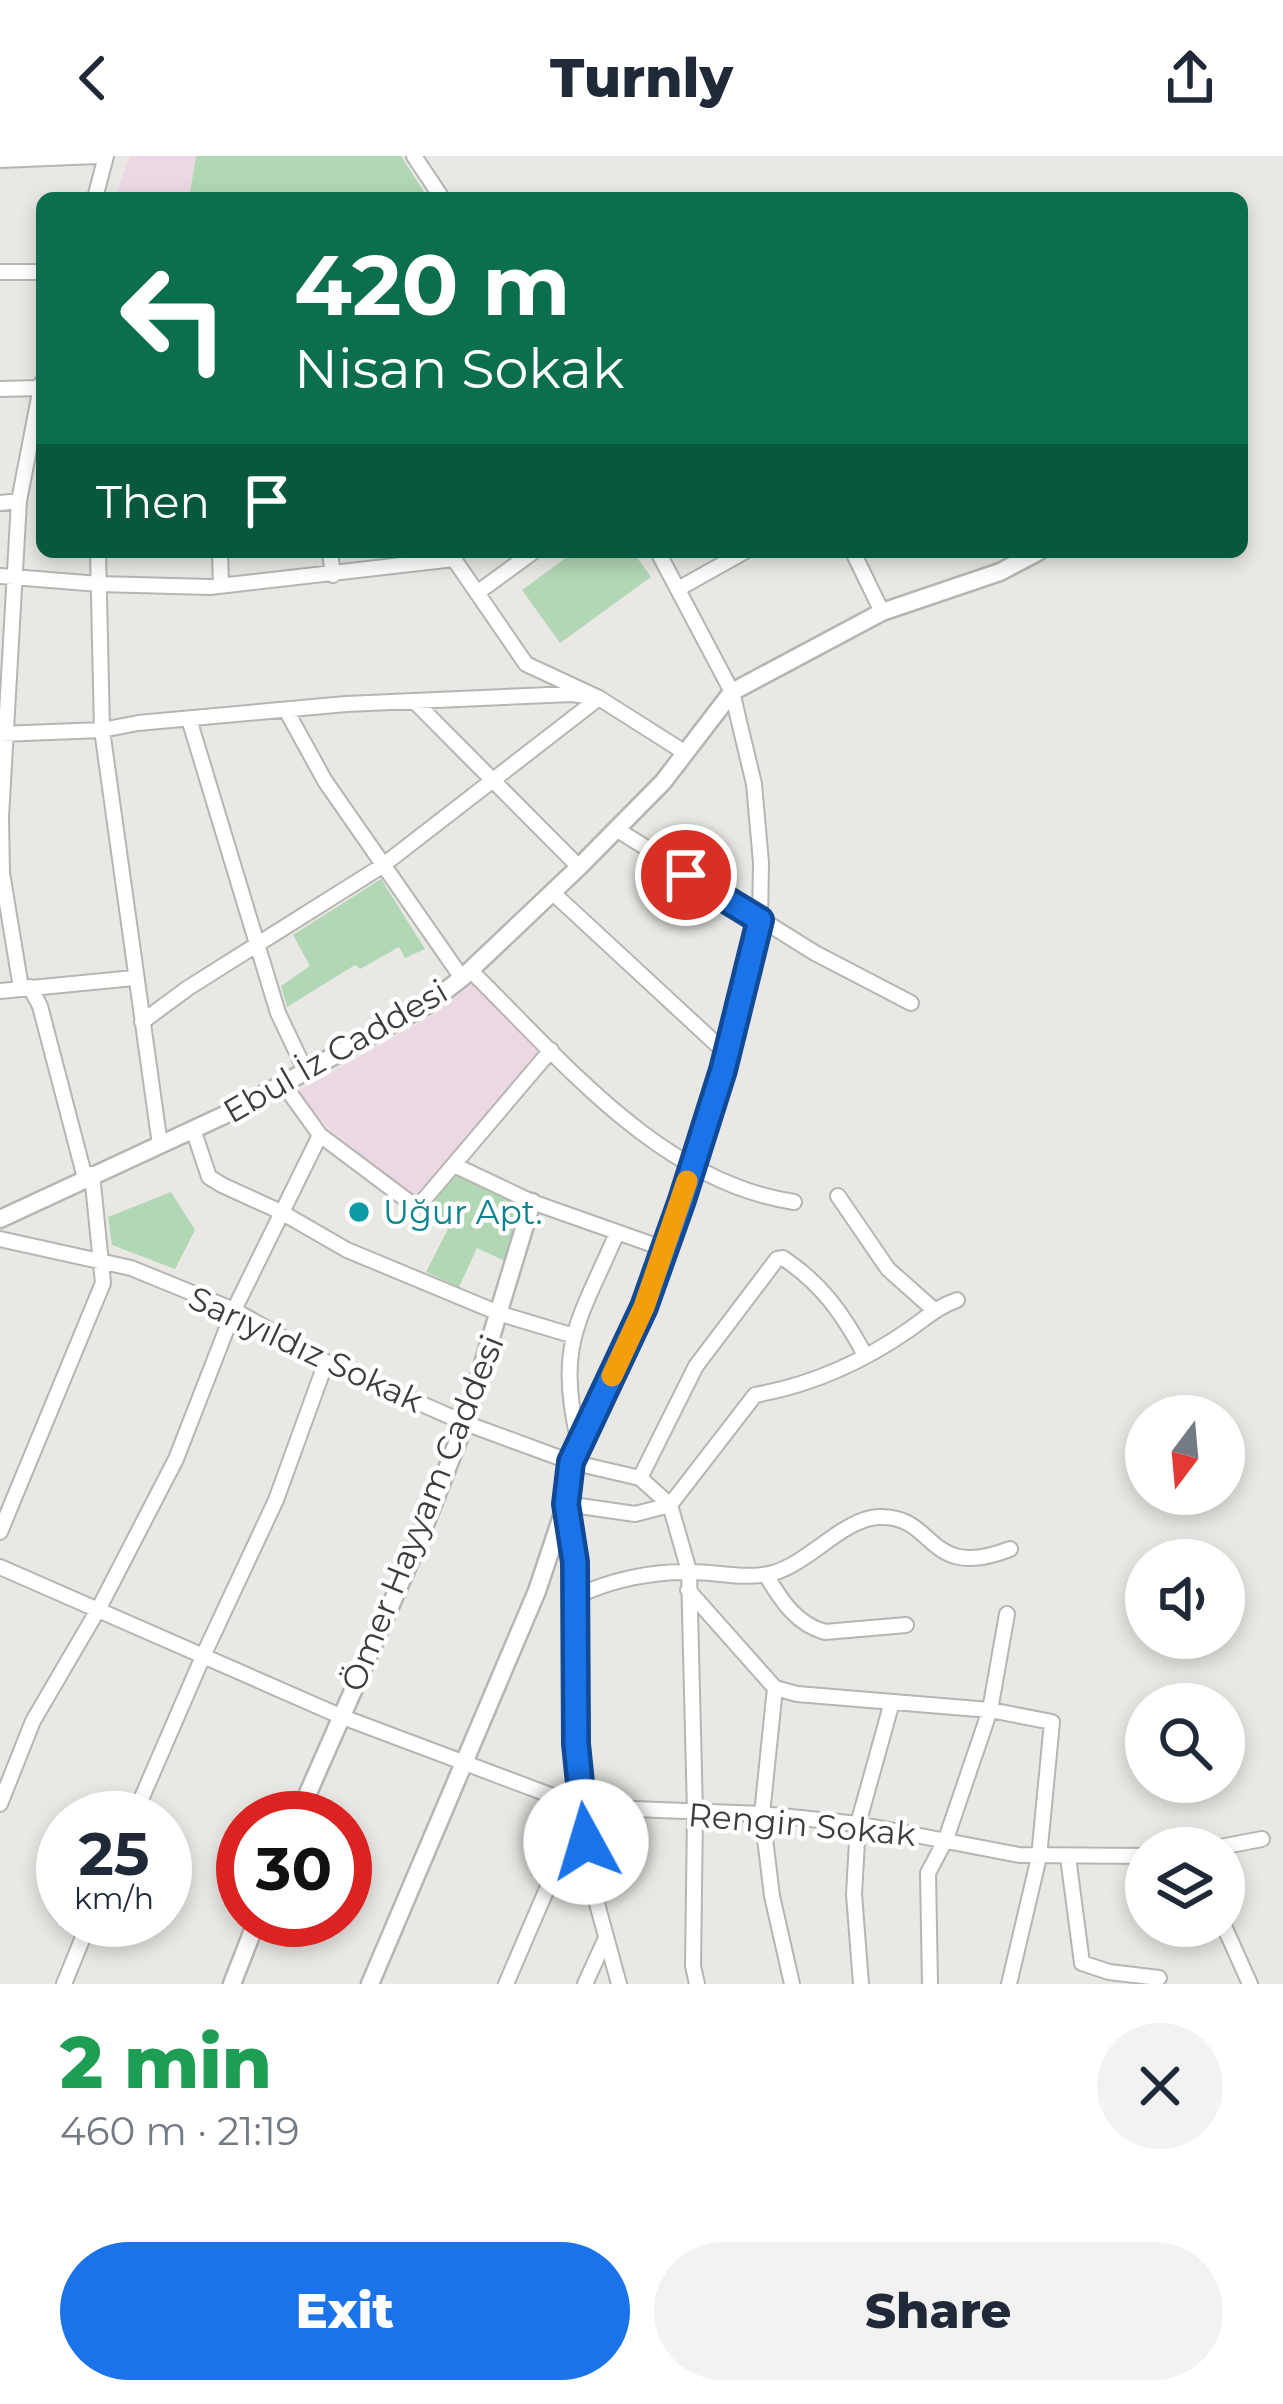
<!DOCTYPE html>
<html lang="en">
<head>
<meta charset="utf-8">
<style>
	body { margin:0; font-family:Montserrat,sans-serif; background:#f2f2f3; color:#1f2937; height:100vh; display:flex; flex-direction:column; font-size:45px; white-space:nowrap }
	* { box-sizing:border-box; margin:0 }
	p { font-size:39px; color:#747a83 }
	.icon { flex:none; width:66px; height:66px; fill:none; stroke:currentColor; stroke-width:2; stroke-linecap:round; stroke-linejoin:round }
	.map { position:relative; height:1828px; overflow:hidden }
	.details { display:flex; flex-direction:column; background:#fff; flex:1 }
	.details>* { flex:none }
	.guide { position:absolute; left:36px; top:36px; width:1212px; height:366px; border-radius:18px; box-shadow:0 6px 18px #0003; background:#0b6e4f; color:#fff; overflow:hidden }
	.needle { width:78px; rotate:196deg }
	.buttons { position:absolute; left:1125px; top:1239px; display:grid; gap:24px }
	.buttons a { display:grid; place-items:center; width:120px; height:120px; border-radius:50%; background:#fff; box-shadow:0 6px 18px #0003; font-size:60px }
	.speed { position:absolute; left:36px; top:1635px; display:flex; gap:24px; font-size:60px; font-weight:700; text-align:center }
	.speed>* { display:grid; place-content:center; width:156px; height:156px; border-radius:50%; background:#fff; box-shadow:0 6px 18px #0003; line-height:1 }
	.speed small { font-size:30px; font-weight:400 }
	.speed .limit { border:18px solid #d22; background:#fff; color:#111 }
	.pin { position:absolute; display:grid; place-items:center; width:102px; height:102px; color:#fff; margin:-51px; border:6px solid #fff; border-radius:50%; box-shadow:0 3px 12px #0007 }
	.me { position:absolute; width:132px; margin:-66px; rotate:354deg; stroke-linejoin:round; filter:drop-shadow(0 0 9px #0008) }
	.turn { display:flex; align-items:center; gap:42px; height:252px; padding:0 60px; font-size:54px }
	.turn .icon { width:156px; height:156px; stroke-width:2.5 }
	.turn b { display:block; font-size:84px; line-height:102px }
	.then { display:flex; align-items:center; height:114px; padding:0 60px; background:#0003; gap:24px; font-size:45px }
	.round { display:grid; place-items:center; flex:none; width:126px; height:126px; border-radius:63px; background:#f2f2f3 }
	.head { display:flex; align-items:center; justify-content:space-between; height:204px; padding:0 60px }
	h1 { font-size:72px; font-weight:800; line-height:90px; color:#1e9e55 }
	.cta { display:flex; gap:24px; margin-top:auto; padding:24px 60px }
	.cta a { flex:1; height:138px; border-radius:72px; background:#1a73e8; color:#fff; font-size:48px; font-weight:800; line-height:138px; text-align:center }
	.cta a+a { background:#f2f2f3; color:#1f2937 }
	header { display:flex; justify-content:space-between; align-items:center; height:156px; padding:0 60px; background:#fff; font-size:54px; font-weight:800 }
	.map>svg:first-child { display:block }
	.education { fill:#ecd7e5 }
	.green { fill:#b2d7b5 }
	.lines { fill:none; stroke-linecap:round; stroke-linejoin:round }
	.minor-casing { stroke:#b6b5b2; stroke-width:18 }
	.tertiary-casing { stroke:#b6b5b2; stroke-width:21 }
	.minor { stroke:#fff; stroke-width:14 }
	.tertiary { stroke:#fff; stroke-width:16 }
	.route-casing { stroke:#114b97; stroke-width:30 }
	.route { stroke:#1a73e8; stroke-width:21 }
	.slow { stroke:#f59e0b; stroke-width:21 }
	.culture-dot { fill:#0f9aa8; stroke:#fff; stroke-width:4.5 }
	.labels { text-anchor:middle; stroke-width:9; stroke-linejoin:round; paint-order:stroke }
	.street-label { font-size:33px; fill:#3d3d3b; stroke:#fff }
	.culture-label { font-size:33px; fill:#0d838f; stroke:#fff; text-anchor:start }
</style>
</head>
<body>
<header><svg class="icon" aria-label="back" viewBox="0 0 24 24"><path d="M15 5l-7 7 7 7"/></svg>Turnly<svg class="icon" aria-label="share" viewBox="0 0 24 24"><path d="M12 15V3M7 8l5-5 5 5M5 13v7h14v-7"/></svg></header>
<div class="map">
<svg width="1283" height="1828" viewBox="0 0 1283 1828">
	<rect width="100%" height="100%" fill="#e9e8e4"/>
	<path class="education" d="M130 0H196L189 42H115Z
		M472 828 542 894 413 1042 330 973 296 936 432 860Z"/>
	<path class="green" d="M196 0H401L428 42H189Z
		M574 396H633L651 421 560 487 522 434Z
		M381 723 425 793 405 802 399 791 360 813 355 809 287 851 281 830 310 810 293 779Z
		M455 1017 521 1050 505 1105 477 1092 459 1131 426 1116 448 1073 424 1060Z
		M171 1036 195 1074 175 1113 112 1089 108 1061Z"/>
	<g class="lines">
		<g class="minor-casing">
			<path id="minor" d="M414 0 442 42
				M0 4 97 0
				M95 42 106 0
				M0 116H42
				M0 233 38 232
				M0 347 19 345
				M98 396 102 574 160 989
				M220 396 221 430
				M330 396 333 419
				M853 396 882 456
				M0 420 99 428 210 431 454 403
				M678 433 744 396
				M477 437 533 396
				M415 546 579 711
				M286 554 325 625 462 822
				M189 563 278 857 306 916
				M0 578 102 574 138 567 346 548 572 538 599 542 684 596
				M616 673 815 797 911 847
				M552 736 727 898
				M470 814C562 904 660 1026 794 1046
				M30 831 40 850 85 1022
				M21 832 2 717 1 661 19 345 42 226
				M0 835 134 822
				M142 866 188 832 382 710 599 542 526 508 449 396
				M284 929 320 979 412 1048 422 1046 551 894
				M193 973 209 1021 222 1029 281 1056 347 1094 501 1158 571 1179
				M454 1009 532 1046 665 1093
				M838 1040 888 1113 933 1153
				M0 1083 131 1112 234 1154 326 1206 465 1267 571 1306 640 1322 670 1349
				M579 1287C555 1189 579 1165 617 1077
				M640 1322 696 1210 777 1103 783 1102C822 1128 843 1158 865 1199
				M566 1348 635 1358 670 1349 755 1239C811 1229 863 1206 910 1173 927 1161 937 1151 957 1144
				M670 1349 689 1415 695 1657 693 1810 697 1828
				M0 1376 103 1127 92 1018
				M0 1411 340 1560 582 1651 762 1658 858 1668 1019 1699 1146 1700
				M766 1419C781 1444 796 1468 825 1476L906 1469
				M688 1434 775 1532 797 1538 990 1554 1052 1566 1039 1701 1009 1828
				M575 1441C610 1424 652 1415 691 1416 719 1416 745 1424 773 1417 809 1407 843 1363 878 1361 937 1358 925 1426 1010 1393
				M775 1532 762 1658 772 1740 792 1828
				M0 1648 33 1565 99 1452 176 1303 234 1154 320 979
				M133 1662 204 1498 276 1344 326 1206
				M1215 1692 1262 1683
				M1068 1701 1082 1807 1109 1816 1159 1822
				M1224 1770 1250 1828
				M64 1828 90 1764
				M506 1828 580 1656
				M585 1828 606 1782
				M619 1828 590 1722 582 1651 576 1588 575 1405 566 1348 571 1306 643 1151 683 1044 723 915 760 764 761 707 754 628 732 536 658 396
				M861 1828 854 1738 858 1668 892 1546
				M930 1828 928 1717 946 1683 990 1554 1007 1458"/>
		</g>
		<g class="tertiary-casing">
			<path id="tertiary" d="M0 1063 233 955 427 849 462 822 579 711 663 626 732 536 882 456 1000 416 1038 396
				M297 1662 415 1394 465 1267 532 1046
				M232 1828 257 1764
				M370 1828 537 1435 566 1348"/>
		</g>
		<use href="#minor" class="minor"/>
		<use href="#tertiary" class="tertiary"/>
	</g>
	<g class="lines">
		<g class="route-casing">
			<path id="route" d="M586 1686 576 1588 575 1406 566 1348 571 1306 644 1151 682 1044 723 914 760 764 686 719"/>
		</g>
		<use href="#route" class="route"/>
		<path class="slow" d="M612 1220 644 1151 687 1025"/>
	</g>
	<circle class="culture-dot" cx="359" cy="1056" r="12"/>
	<g class="labels">
		<g class="street-label">
			<text transform="translate(335 895) rotate(-30)" y="12">Ebul İz Caddesi</text>
			<text transform="translate(306 1193) rotate(25)" y="12">Sarıyıldız Sokak</text>
			<text transform="translate(422 1357) rotate(-68)" y="12">Ömer Hayyam Caddesi</text>
			<text transform="translate(802 1668) rotate(5)" y="12">Rengin Sokak</text>
		</g>
		<g class="culture-label">
			<text x="383" y="1068">Uğur Apt.</text>
		</g>
	</g>
</svg>
<div class="buttons">
<a><svg class="needle" viewBox="-14 -14 28 28"><path d="M0-13l5 13h-10z" fill="#e53935"/><path d="M0 13l5-13h-10z" fill="#747a83"/></svg></a>
<a><svg class="icon" aria-label="sound" viewBox="0 0 24 24"><path d="M4 9h4l5-4v14l-5-4H4zM17 9q2 3 0 6"/></svg></a>
<a><svg class="icon" aria-label="search" viewBox="0 0 24 24"><circle cx="10" cy="10" r="6"/><path d="M15 15l6 6"/></svg></a>
<a><svg class="icon" aria-label="layers" viewBox="0 0 24 24"><path d="M12 4l9 5-9 5-9-5zM3 14l9 5 9-5"/></svg></a>
</div>
<div class="speed"><div>25<small>km/h</small></div><div class="limit">30</div></div>
<div class="pin" style="left:686px;top:719px;background:#d93025"><svg class="icon" aria-label="arrive" viewBox="0 0 24 24"><path d="M6 21V4h12l-3 4 3 4H6"/></svg></div>
<svg class="me" style="left:586px;top:1686px" viewBox="-20 -20 40 40"><circle r="19" fill="#fff"/><path d="M0-13L10 11 0 6-10 11z" fill="#1a73e8"/></svg>
<div class="guide">
<div class="turn"><svg class="icon" aria-label="left" viewBox="0 0 24 24"><path d="M17 20v-9H6M10 6l-5 5 5 5"/></svg><div><b>420 m</b>Nisan Sokak</div></div>
<div class="then">Then<svg class="icon" aria-label="arrive" viewBox="0 0 24 24"><path d="M6 21V4h12l-3 4 3 4H6"/></svg></div>
</div>
</div>
<section class="details">
<div class="head"><div><h1>2 min</h1><p>460 m · 21:19</p></div><a class="round"><svg class="icon" aria-label="close" viewBox="0 0 24 24"><path d="M6 6l12 12M18 6L6 18"/></svg></a></div>
<div class="cta"><a>Exit</a><a>Share</a></div>
</section>
</body>
</html>
